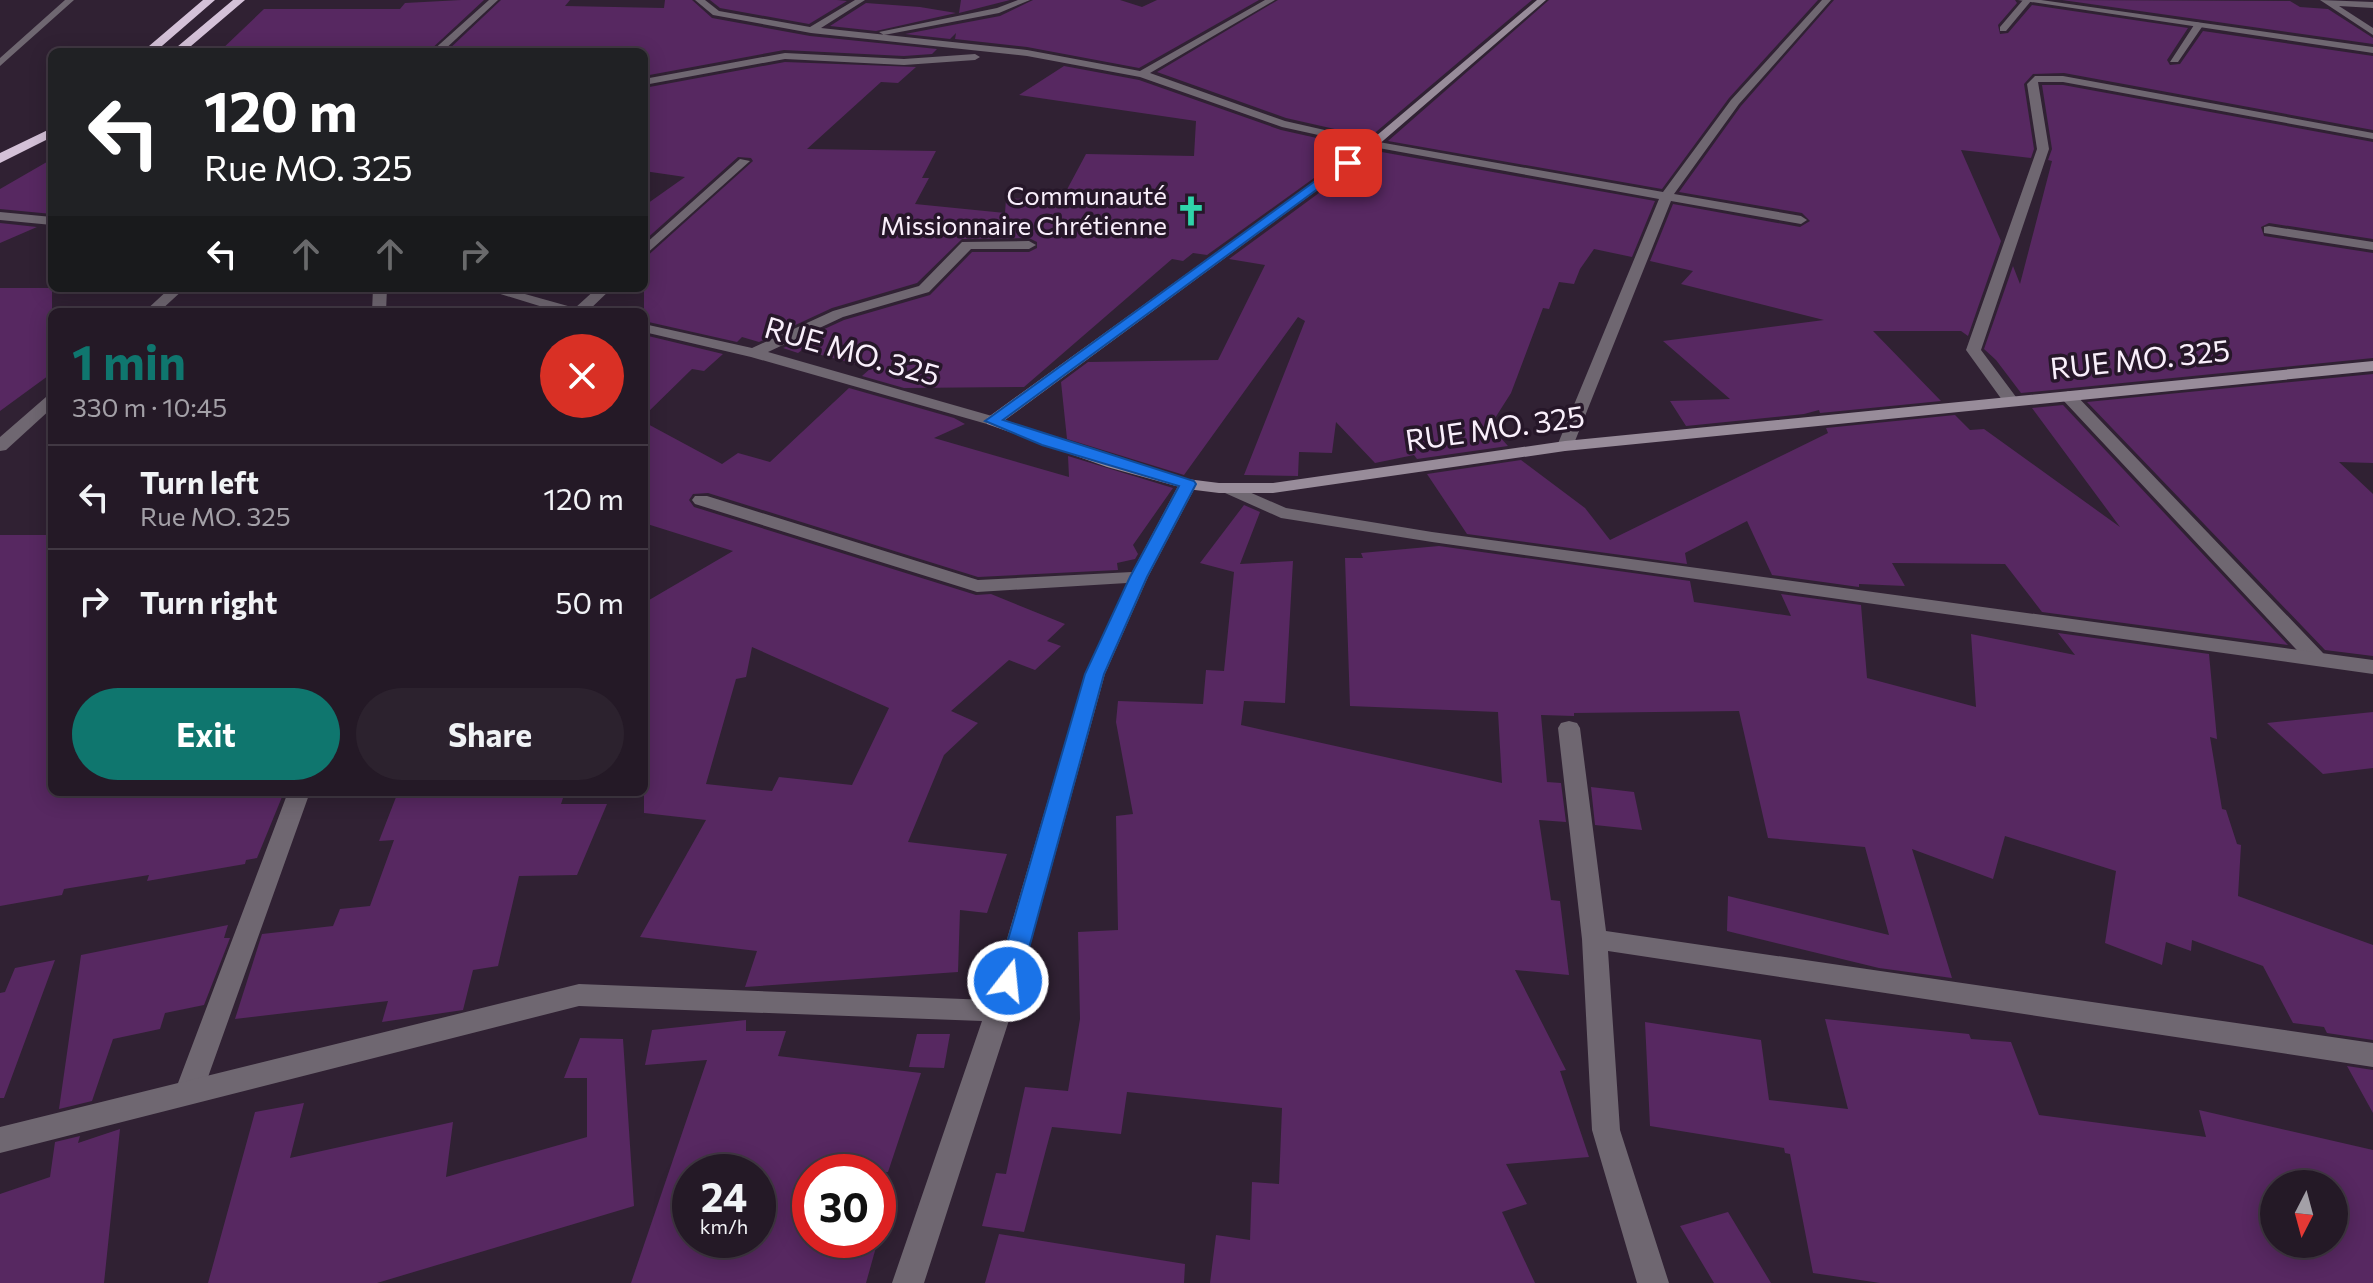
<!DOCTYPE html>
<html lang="en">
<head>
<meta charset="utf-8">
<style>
	body { margin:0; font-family:Commissioner,sans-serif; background:#2c222e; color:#f1f3f6; height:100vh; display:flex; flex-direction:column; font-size:30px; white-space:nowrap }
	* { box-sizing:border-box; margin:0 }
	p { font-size:26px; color:#a3a0a7 }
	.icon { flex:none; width:44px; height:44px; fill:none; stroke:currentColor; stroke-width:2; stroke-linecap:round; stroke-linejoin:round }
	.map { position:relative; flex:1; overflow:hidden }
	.side { position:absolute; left:48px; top:308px; width:600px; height:488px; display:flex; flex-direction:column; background:#241926; border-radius:12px; box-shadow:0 4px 20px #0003,0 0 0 2px #413843 }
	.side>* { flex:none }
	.guide { position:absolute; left:48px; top:48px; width:600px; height:244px; border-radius:12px; box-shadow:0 4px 20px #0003,0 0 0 2px #413843; background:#202124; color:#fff; overflow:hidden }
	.needle { width:52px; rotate:186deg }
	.controls { position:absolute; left:2260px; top:1170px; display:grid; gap:16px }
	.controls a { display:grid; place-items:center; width:88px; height:88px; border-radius:50%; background:#241926; box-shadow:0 4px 20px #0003,0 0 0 2px #413843; font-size:40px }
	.speed { position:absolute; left:672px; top:1154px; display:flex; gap:16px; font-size:40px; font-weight:700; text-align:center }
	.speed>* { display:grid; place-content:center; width:104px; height:104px; border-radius:50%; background:#241926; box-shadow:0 4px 20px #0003,0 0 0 2px #413843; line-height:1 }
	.speed small { font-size:20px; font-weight:400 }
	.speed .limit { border:12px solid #d22; background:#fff; color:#111 }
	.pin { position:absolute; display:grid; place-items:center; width:68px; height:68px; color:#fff; margin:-34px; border-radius:16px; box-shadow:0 4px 12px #0006 }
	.me { position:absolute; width:88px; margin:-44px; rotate:16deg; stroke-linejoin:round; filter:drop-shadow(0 0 6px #0008) }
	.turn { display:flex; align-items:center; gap:28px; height:168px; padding:0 24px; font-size:36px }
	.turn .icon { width:104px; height:104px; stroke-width:2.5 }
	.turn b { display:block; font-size:56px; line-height:68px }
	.lanes { display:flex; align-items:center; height:76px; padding:0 24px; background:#0003; justify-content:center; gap:40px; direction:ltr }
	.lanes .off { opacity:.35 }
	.round { display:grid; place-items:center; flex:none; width:84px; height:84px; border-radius:42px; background:#2c222e }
	.summary { display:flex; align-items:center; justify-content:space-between; height:136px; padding:0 24px }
	h1 { font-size:48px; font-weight:700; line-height:60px; color:#0f766e }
	.button { display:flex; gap:16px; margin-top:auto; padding:16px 24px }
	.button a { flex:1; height:92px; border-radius:48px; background:#0f766e; color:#fff; font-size:32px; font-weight:700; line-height:92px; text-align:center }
	.button a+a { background:#2c222e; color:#f1f3f6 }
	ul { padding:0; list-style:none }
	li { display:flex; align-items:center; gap:24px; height:104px; padding:0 24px; border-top:2px solid #413843 }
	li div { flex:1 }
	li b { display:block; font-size:30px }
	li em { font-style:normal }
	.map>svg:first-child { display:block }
	.building { fill:#572861; fill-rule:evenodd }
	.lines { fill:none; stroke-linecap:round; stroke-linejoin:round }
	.lane { fill:#6f6771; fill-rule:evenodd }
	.street { fill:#6f6771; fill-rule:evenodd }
	.secondary { fill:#988c9a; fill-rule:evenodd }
	.highway { fill:#d4c1d8; fill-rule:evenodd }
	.route { fill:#1a73e8; stroke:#114b97; stroke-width:2 }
	.labels { text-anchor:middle; stroke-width:7; stroke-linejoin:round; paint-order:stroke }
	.far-poi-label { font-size:26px; fill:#f9effb; stroke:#261729; text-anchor:end }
	.street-label { font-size:30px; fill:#f9effb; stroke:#261729 }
</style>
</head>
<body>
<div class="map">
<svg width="2373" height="1283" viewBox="0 0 2373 1283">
	<rect width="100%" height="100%" fill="#302133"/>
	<path class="building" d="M461 0H484L428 52H219L264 9H400L405 3Z
		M501 0H570L565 6 664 8 665 0H692L712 18 810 36 937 49 932 54 904 56 784 50 644 76V52H446Z
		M710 0H837L847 1 809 24 720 8Z
		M961 0H1010L959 13Z
		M1033 0H1120L1142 7 1157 0H1259L1139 68 1027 47 955 39 956 33 950 39 905 34 1000 16Z
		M1278 0H1532L1370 137 1286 118 1157 72Z
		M1549 0H1818L1729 98 1662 189 1388 141Z
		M1834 0H2015L2017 3 1998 25 2000 34 2008 33 2032 5 2188 28 2167 60 2170 65 2180 64 2203 31 2373 56V130L2064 73 2033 74 2024 84 2034 149 2031 158 1961 150 2001 241 1968 336 1961 331H1873L1941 401 1820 413 1819 410 1804 414 1686 426 1670 401 1730 399 1663 341 1824 320 1681 284 1693 271 1650 261 1673 204 1800 227 1810 221 1802 213 1679 192 1741 106Z
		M2062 0 2290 1 2300 7 2328 9 2373 38V44Z
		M866 3 920 7 956 13 876 31 830 26Z
		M785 62 916 67 898 83 881 82 807 149 936 151 922 178H929L915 204 1005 213 1006 199 1063 197 1086 154 1194 156 1196 121 1019 95 1064 66 1139 80 1281 130 1357 147 1207 255 1193 253 1183 261 1172 259 1024 387 904 388 862 376 871 368 802 350 798 353 783 348 844 320 930 295 972 252H1029L1037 248V242L1029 238 962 239 917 283 832 308 759 342 742 337 737 342 644 321V259L753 161 751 158 738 157 644 241V206L685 177 644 171V88Z
		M2042 85H2063L2373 142V239L2269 223 2261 227 2264 236 2373 253V358L2021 393 1996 360 1984 349 2013 266 2020 284 2052 161 2048 160 2052 149Z
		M1376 151 1655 201 1632 257 1594 249 1580 269 1574 284 1559 282 1549 309 1543 308 1511 393 1490 426 1508 446 1417 459 1414 455 1375 463 1336 422 1332 453 1299 452 1298 476 1244 475 1305 321 1298 317 1184 475 1067 439 1061 382 1088 362 1218 360 1265 265 1229 259Z
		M52 159V214L0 209V189Z
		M0 223 37 227 0 243Z
		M0 288H52V373L0 411Z
		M644 335 723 354 704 371 692 369 644 416Z
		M2373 374V463L2339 462 2373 494V656L2325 650 2087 402Z
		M849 388 954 418 965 424 934 438 1069 477 1068 456 1173 488 1133 545 1138 554 1135 559 1117 563 1118 570 978 577 708 493 693 494 689 500 694 507 976 595 991 594 1065 624 1047 641 1061 646 1035 670 1009 660 951 711 978 723 944 755 908 842 1007 854 987 913 960 910 958 972 745 987 757 951 640 937 706 820 644 813V603L733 551 644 523V422L722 464 738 453 770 462ZM752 647 889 708 852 785 779 777 772 791 706 784 736 679 746 677Z
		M2063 405 2288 645 2042 612 2005 564 1892 563 1905 586 1859 584V587L1772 575 1747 521 1685 553 1687 564 1467 534 1427 474 1521 460 1585 508 1610 540 1828 433 1826 428 1955 415 1970 430 1984 429 2120 527 2032 408Z
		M1244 505 1260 512 1240 564 1293 561 1285 703 1244 701 1241 725 1502 783 1498 712 1350 706 1345 558H1363L1361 553 1439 546 1690 581 1694 602 1791 616 1781 594 1861 605 1867 678 1976 707 1971 634 2075 655 2058 633 2209 654 2217 739 2210 737 2222 809 2226 810 2237 844 2241 845 2238 896 2373 945V1040L2327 1033 2324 1027 2293 1023 2263 966 2192 940 2191 951 2166 942 2162 965 2105 943 2116 871 2005 836 1993 879 1912 849 1952 978 1879 968 1727 931 1728 896 1889 935 1865 847 1768 838 1739 711 1574 713V716L1541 715 1547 782 1561 783 1566 822 1539 820 1551 900 1560 901 1569 975 1515 970 1566 1070 1560 1071 1589 1157 1506 1164 1527 1204 1502 1212 1535 1283H1210L1216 1235 1250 1240 1252 1182 1279 1184 1282 1108 1127 1092 1121 1134 1052 1127 1024 1232 982 1226 996 1173 1006 1174 1025 1087 1068 1091 1080 1019 1078 932 1118 930 1116 816 1133 814 1116 722 1118 701 1203 704 1206 670 1224 671 1234 572 1200 563Z
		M0 535H52V792H284L257 858 246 860 245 864 147 881 149 875 64 889 62 895 0 906Z
		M2373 712V768L2323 774 2267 723Z
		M1591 787 1634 792 1642 830 1595 825Z
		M398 792H565L561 804H607L577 875 519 876 498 966 473 970 463 1010 382 1022 388 1001 235 1019 262 934 333 926 340 909 370 906 394 840 379 841Z
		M228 925 224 938H230L204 1005 165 1013 160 1029 113 1039 92 1101 59 1109 81 955Z
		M55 960 4 1098H0V993L5 992 15 968Z
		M1825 1019 1969 1034 1971 1039 2011 1042 2039 1115 2206 1137 2199 1110 2373 1150V1283H1880L1813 1273 1790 1154 1785 1153 1784 1148 1650 1126 1645 1022 1761 1040 1769 1100 1848 1109ZM2274 1184H2334V1244H2274Z
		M746 1020V1031H786L778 1056 921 1073 888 1172H810V1240H878L866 1283H631L707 1060 645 1065 652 1030ZM690 1172H758V1240H690Z
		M917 1034H950L944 1068 909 1067Z
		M580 1038 623 1039 634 1206 377 1283H208L255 1112 304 1103 290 1158 453 1122 446 1177 587 1137V1078H564Z
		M2347 1066 2373 1070V1113Z
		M120 1129 104 1283H0V1194L50 1177 55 1142 80 1136 78 1143Z
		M1728 1212 1771 1283H1714L1680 1226Z
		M999 1234 1185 1264 1184 1283H985Z"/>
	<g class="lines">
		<path class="lane" d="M2023 0 2031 1 2006 31H2000V27Z
			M2320 0 2373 2V8L2339 6 2373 28V35Z
			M2196 22 2204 24 2178 62H2170Z
			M2068 391 2074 393 2323 653 2326 658 2323 663H2309L2062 399 2060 396Z
			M288 792H310L203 1091 199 1100 189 1103 179 1100 175 1091Z"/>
		<path class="street" d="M65 0H74L0 66V58Z
			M489 0H498L442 52H431Z
			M695 0H705L719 11 810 27 855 0H865L821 28 1027 50 1140 71 1265 0H1275L1150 73 1285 121 1373 141 1663 192 1731 100 1822 0H1831L1739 104 1674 194 1801 216 1807 220 1801 224 1671 201 1573 446 1565 451 1557 446 1659 199 1373 147 1282 127 1140 77 1027 56 811 33 713 15Z
			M1018 0H1030L999 13 884 35 879 32 997 8Z
			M2018 0H2041L2373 47V53Z
			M785 53 904 59 975 54 980 57 975 60 904 65 785 59 644 85V79Z
			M2063 76 2373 133V139L2063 82H2038L2049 149 1981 350 2019 401 2011 406 2005 404 1966 350 2037 149 2027 84 2035 76Z
			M740 159 750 161 644 256V245Z
			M0 212 52 217V225L0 220Z
			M2269 226 2373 242V250L2264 233V227Z
			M962 242 1029 241 1036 245 1029 249H971L929 292 843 317 768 352 999 418V424H987L751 357 644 332V324L752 348 833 311 919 286Z
			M170 288H185L159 312H144Z
			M373 288H387L386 312H372Z
			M481 288H504L575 308 597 288H612L587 312H559Z
			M52 395V408L6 450 0 451V437L46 397Z
			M1188 479 1197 484 1148 577 1105 674 1012 1011 924 1283H892L982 1021 579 1006 0 1153V1127L579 984 989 1000 1085 674 1127 583 977 592 695 504 692 500 695 496H707L978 580 1132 572 1179 484Z
			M1231 484 1286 508 1432 532 2373 660V674L1432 542 1281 518 1225 493 1222 489 1225 485Z
			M1569 721 1577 723 1580 728 1606 931 2373 1043V1067L1608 951 1620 1130 1669 1283H1637L1592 1130 1582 939 1558 728 1561 723Z"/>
		<path class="secondary" d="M1537 0H1546L1377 146 1005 420 1119 460 1187 479 1219 483H1273L1565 441 2373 361V371L1565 451 1273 493H1219L1187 489 1107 467 987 424V418L1369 142Z"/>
		<path class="highway" d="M203 0H215L155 52H142Z
			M233 0H245L184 52H171Z
			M52 128V137L0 163V153Z"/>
	</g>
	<path class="route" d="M1344 160 1353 163 1003 420 1194 481 1196 484 1147 577 1104 674 1020 981 1016 987 1008 990 1000 987 996 981 1085 674 1130 577 1179 486 1042 445 985 421Z"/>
	<defs>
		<g id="church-bare" transform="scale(2.4)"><path d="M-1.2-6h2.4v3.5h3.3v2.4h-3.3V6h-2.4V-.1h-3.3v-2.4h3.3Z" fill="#2fd4aa" stroke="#261729" stroke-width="2.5" paint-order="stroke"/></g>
	</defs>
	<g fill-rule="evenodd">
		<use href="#church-bare" x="1191" y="211"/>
	</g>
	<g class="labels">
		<g class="far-poi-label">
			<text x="1167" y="205">Communauté<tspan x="1167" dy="30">Missionnaire Chrétienne</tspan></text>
		</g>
		<g class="street-label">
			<text transform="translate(852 352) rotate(16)" y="10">RUE MO. 325</text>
			<text transform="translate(2140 360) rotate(-6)" y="10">RUE MO. 325</text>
			<text transform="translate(1495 429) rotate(-8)" y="10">RUE MO. 325</text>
		</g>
	</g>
</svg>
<div class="controls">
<a><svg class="needle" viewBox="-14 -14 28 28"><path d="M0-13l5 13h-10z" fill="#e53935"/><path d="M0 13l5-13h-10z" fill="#a3a0a7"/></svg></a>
</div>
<div class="speed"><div>24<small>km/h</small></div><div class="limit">30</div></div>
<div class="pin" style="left:1348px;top:163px;background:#d93025"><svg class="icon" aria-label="arrive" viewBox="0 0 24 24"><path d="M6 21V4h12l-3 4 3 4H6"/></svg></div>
<svg class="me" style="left:1008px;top:981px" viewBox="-20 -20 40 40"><circle r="17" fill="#1a73e8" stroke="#fff" stroke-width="3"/><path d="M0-11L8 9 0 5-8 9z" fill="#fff"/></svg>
<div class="guide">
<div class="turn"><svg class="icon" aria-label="left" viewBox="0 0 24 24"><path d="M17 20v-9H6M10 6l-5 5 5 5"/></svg><div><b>120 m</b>Rue MO. 325</div></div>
<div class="lanes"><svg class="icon" aria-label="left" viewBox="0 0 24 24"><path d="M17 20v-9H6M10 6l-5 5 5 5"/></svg><svg class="icon off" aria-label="ahead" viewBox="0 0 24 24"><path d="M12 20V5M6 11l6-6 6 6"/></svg><svg class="icon off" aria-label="ahead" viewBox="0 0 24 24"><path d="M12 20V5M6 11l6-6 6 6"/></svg><svg class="icon off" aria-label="right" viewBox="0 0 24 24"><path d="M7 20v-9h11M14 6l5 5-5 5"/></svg></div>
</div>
<section class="side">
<div class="summary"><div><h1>1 min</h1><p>330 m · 10:45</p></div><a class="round" style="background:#d93025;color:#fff"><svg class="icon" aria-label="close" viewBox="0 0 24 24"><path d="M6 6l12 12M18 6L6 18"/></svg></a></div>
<ul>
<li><svg class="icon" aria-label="left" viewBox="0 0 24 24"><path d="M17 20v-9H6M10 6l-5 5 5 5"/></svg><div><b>Turn left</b><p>Rue MO. 325</p></div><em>120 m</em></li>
<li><svg class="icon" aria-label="right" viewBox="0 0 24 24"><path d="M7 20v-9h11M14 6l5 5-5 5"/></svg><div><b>Turn right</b></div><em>50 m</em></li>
</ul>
<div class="button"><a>Exit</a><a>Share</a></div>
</section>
</div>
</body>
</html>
